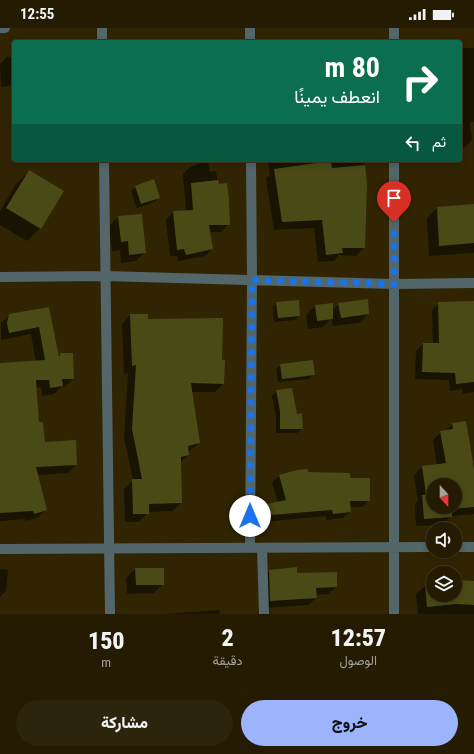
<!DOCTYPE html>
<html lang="ar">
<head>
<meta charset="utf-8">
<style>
	body { margin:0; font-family:"Roboto Condensed",Vazirmatn,sans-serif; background:#2c240c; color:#f1f3f6; direction:rtl; height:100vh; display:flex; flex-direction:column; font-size:15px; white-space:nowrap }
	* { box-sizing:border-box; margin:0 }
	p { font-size:13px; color:#a3a199 }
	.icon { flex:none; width:22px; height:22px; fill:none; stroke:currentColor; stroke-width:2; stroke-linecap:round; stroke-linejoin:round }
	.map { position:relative; height:586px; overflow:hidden; direction:ltr }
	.drawer { display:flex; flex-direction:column; background:#241b02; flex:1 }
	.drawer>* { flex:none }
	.banner { position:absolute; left:12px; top:12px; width:450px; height:122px; border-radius:4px; box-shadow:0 2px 6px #0003,0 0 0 1px #413924; direction:rtl; background:#0b6e4f; color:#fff; overflow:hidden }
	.needle { width:26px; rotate:159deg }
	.fabs { position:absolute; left:426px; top:450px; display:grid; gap:8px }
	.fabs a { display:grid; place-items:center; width:36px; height:36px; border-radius:50%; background:#241b02; box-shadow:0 2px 6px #0003,0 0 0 1px #413924; font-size:20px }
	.pin { position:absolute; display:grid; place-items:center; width:34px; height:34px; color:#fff; margin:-41px -17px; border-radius:50% 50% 50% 0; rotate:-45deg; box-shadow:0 0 4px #0007 }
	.pin .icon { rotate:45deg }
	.me { position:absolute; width:44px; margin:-22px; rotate:0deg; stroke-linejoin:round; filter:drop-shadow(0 0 3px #0008) }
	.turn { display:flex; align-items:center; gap:14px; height:84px; padding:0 16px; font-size:18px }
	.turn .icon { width:52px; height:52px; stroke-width:2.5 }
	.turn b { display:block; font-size:28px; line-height:34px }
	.then { display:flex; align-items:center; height:38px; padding:0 16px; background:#0003; gap:8px; font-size:15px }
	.eta { display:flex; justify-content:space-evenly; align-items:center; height:68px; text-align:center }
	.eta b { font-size:24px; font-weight:800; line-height:28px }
	.cta { display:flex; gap:8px; margin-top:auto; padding:8px 16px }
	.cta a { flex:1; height:46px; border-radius:24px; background:#9bb4fd; color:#111; font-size:16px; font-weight:800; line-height:46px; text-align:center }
	.cta a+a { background:#2c240c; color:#f1f3f6 }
	.status { display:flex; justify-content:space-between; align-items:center; height:28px; padding:0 20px; background:#241b02; direction:ltr }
	.status svg { height:11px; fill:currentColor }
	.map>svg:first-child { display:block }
	.shadow { fill:#0007; fill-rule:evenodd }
	.building { fill:#4a4a16; fill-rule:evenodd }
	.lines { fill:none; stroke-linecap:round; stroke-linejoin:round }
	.minor { stroke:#536669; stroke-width:10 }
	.route { stroke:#1a73e8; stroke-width:7; stroke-dasharray:0 12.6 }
</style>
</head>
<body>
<div class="status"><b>12:55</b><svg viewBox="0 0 49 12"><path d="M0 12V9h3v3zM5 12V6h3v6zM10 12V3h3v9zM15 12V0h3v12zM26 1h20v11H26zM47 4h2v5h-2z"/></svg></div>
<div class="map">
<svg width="474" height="586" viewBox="0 0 474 586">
	<rect width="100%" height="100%" fill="#302402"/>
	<path class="shadow" d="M312 13H336V14H312Z
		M447 13V14H424Z
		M460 20H474V94H470L472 112 466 119 460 120Z
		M14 28V57L1 59 0 36 7 29Z
		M208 132 210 144 216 143 218 157 229 196 221 204H209L212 221 205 228 178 233 177 228H170L166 192 173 184 186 183 183 146 190 139Z
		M268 132H364L366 155 364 219 356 228 339 227 334 233 318 234 314 200 274 202 266 150 270 147Z
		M29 143 40 200 27 213 0 197V183L16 156Z
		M135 159 159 169 155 174 137 180 131 163Z
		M474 177V225L429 228 427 190 437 180Z
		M118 189 145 224 136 233 121 235 120 222 112 223 109 198Z
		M277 274 299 288 295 292 274 294 273 279Z
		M439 275H474V364L463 366 462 361 450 363 449 352 415 351 416 323 423 316H433L432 282Z
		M339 276 368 286 359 295 333 298 331 291 323 299 308 301 306 287 315 278 332 282Z
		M49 280 58 330 73 351 65 359H61L54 366 42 368 41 359 35 360 38 396 44 415 76 437 68 445 37 447 46 481 38 490 25 493V491L0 493V336L36 334 31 306 1 312V295L9 287Z
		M130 287 147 292 221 333 223 356 215 364H192L199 415 190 423 188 424V427L180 435 181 475 173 483 148 484V485L139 494H125L124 461 133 452 124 410 128 345 124 346 122 296Z
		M281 337 313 346 309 351 278 354 276 341Z
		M277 363 296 387 302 400 297 405H276V388L272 368Z
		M453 396 472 436 474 435V486L451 488 443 497 416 498 415 476 418 473 414 447 422 439 437 437 433 412 441 404 445 403ZM433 457H455V479H433Z
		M297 443 308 445 369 472 363 479H349L350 484 343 490 326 492V488L252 495 251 485 258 479 278 475 272 454 279 448Z
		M0 541 8 542 6 563 0 569Z
		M135 541 163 556 154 565 127 566 126 550Z
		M270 543 296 546 336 559 328 566 316 567V570L308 577 263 580 262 550Z
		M459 553 474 554V586H418L416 566 426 557 433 556V567H455V555Z
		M219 582 220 586H166Z"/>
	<path class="building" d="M331 133 332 140 365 137 367 155 365 220H342L343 225 326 227 322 192 282 194 274 141Z
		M29 142 64 163 41 201 6 180Z
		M154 151 160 170 141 176 135 158Z
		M218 152 219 156 227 155 229 171 230 197H209L213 221 186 227 184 221 177 222 173 183 193 182 191 155Z
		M474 176V215L439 218 437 179Z
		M142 186 146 225 129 227 128 213 121 214 118 188Z
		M368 271 369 286 341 290 338 275Z
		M299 272 300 288 278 290 276 274Z
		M474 273V354L456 356 455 345 422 344 423 315H439L438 274Z
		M333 275V291L317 293 315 277Z
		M49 279 59 329 61 325H73L74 351H62L63 358 50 360 49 352H36L39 394H43L45 414 76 412 77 437 36 439 47 482 34 486 33 483 0 485V335L45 332 39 299 9 305 7 295 9 286Z
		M130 286H148V291L223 290 222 332H225L224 356 191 355 200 415 188 418 189 427 181 429 182 475 149 476V486H133L132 451H142L132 401 136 337 132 338Z
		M313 332 315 347 282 351 280 336Z
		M292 360 297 386 302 385 303 401H280V383L276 362Z
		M466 393 474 441V479L452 481V489L424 491 422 467H426L422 438 446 435 440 403 453 401 452 395ZM433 457H455V479H433Z
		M308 441V444L350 445V450H370V473H350L351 484 333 486 332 482 259 488 257 478 286 472 279 447 297 442Z
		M297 539V545L337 544V559L316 560 317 570 270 573 269 542Z
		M135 540H164V557H136Z
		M458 552 474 553V577L457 576 427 579 425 556 433 555V567H455V554H458Z"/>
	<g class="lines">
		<path class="minor" d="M0 0H5
			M102 0V14
			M250 0V14
			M394 0V14
			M104 132 110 586
			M394 132V586
			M0 249 105 248 394 256 474 255
			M455 519H474
			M250 520 252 252 251 132
			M262 520 264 586
			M0 521 433 519"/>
	</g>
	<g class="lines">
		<path class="route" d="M250 488 252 252 394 256V194"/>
	</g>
</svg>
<div class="fabs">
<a><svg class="needle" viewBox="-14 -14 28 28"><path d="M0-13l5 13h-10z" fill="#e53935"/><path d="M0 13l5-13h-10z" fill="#a3a199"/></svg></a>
<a><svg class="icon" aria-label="sound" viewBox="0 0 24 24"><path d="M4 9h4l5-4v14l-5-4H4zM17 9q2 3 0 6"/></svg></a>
<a><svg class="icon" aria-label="layers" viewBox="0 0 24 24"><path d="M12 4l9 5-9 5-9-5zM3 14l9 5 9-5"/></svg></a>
</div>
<div class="pin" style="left:394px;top:194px;background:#d93025"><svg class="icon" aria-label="arrive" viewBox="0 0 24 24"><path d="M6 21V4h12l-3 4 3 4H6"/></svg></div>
<svg class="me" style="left:250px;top:488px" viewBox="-20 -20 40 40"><circle r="19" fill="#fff"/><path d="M0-13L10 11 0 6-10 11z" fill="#1a73e8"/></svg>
<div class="banner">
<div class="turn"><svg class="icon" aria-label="right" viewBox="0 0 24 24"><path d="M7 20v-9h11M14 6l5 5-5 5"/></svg><div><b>80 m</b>انعطف يمينًا</div></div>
<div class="then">ثم<svg class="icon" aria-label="left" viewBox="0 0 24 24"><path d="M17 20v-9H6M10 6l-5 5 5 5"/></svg></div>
</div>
</div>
<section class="drawer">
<div class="eta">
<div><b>12:57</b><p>الوصول</p></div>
<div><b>2</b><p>دقيقة</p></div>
<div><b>150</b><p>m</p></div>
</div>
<div class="cta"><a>خروج</a><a>مشاركة</a></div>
</section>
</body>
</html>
